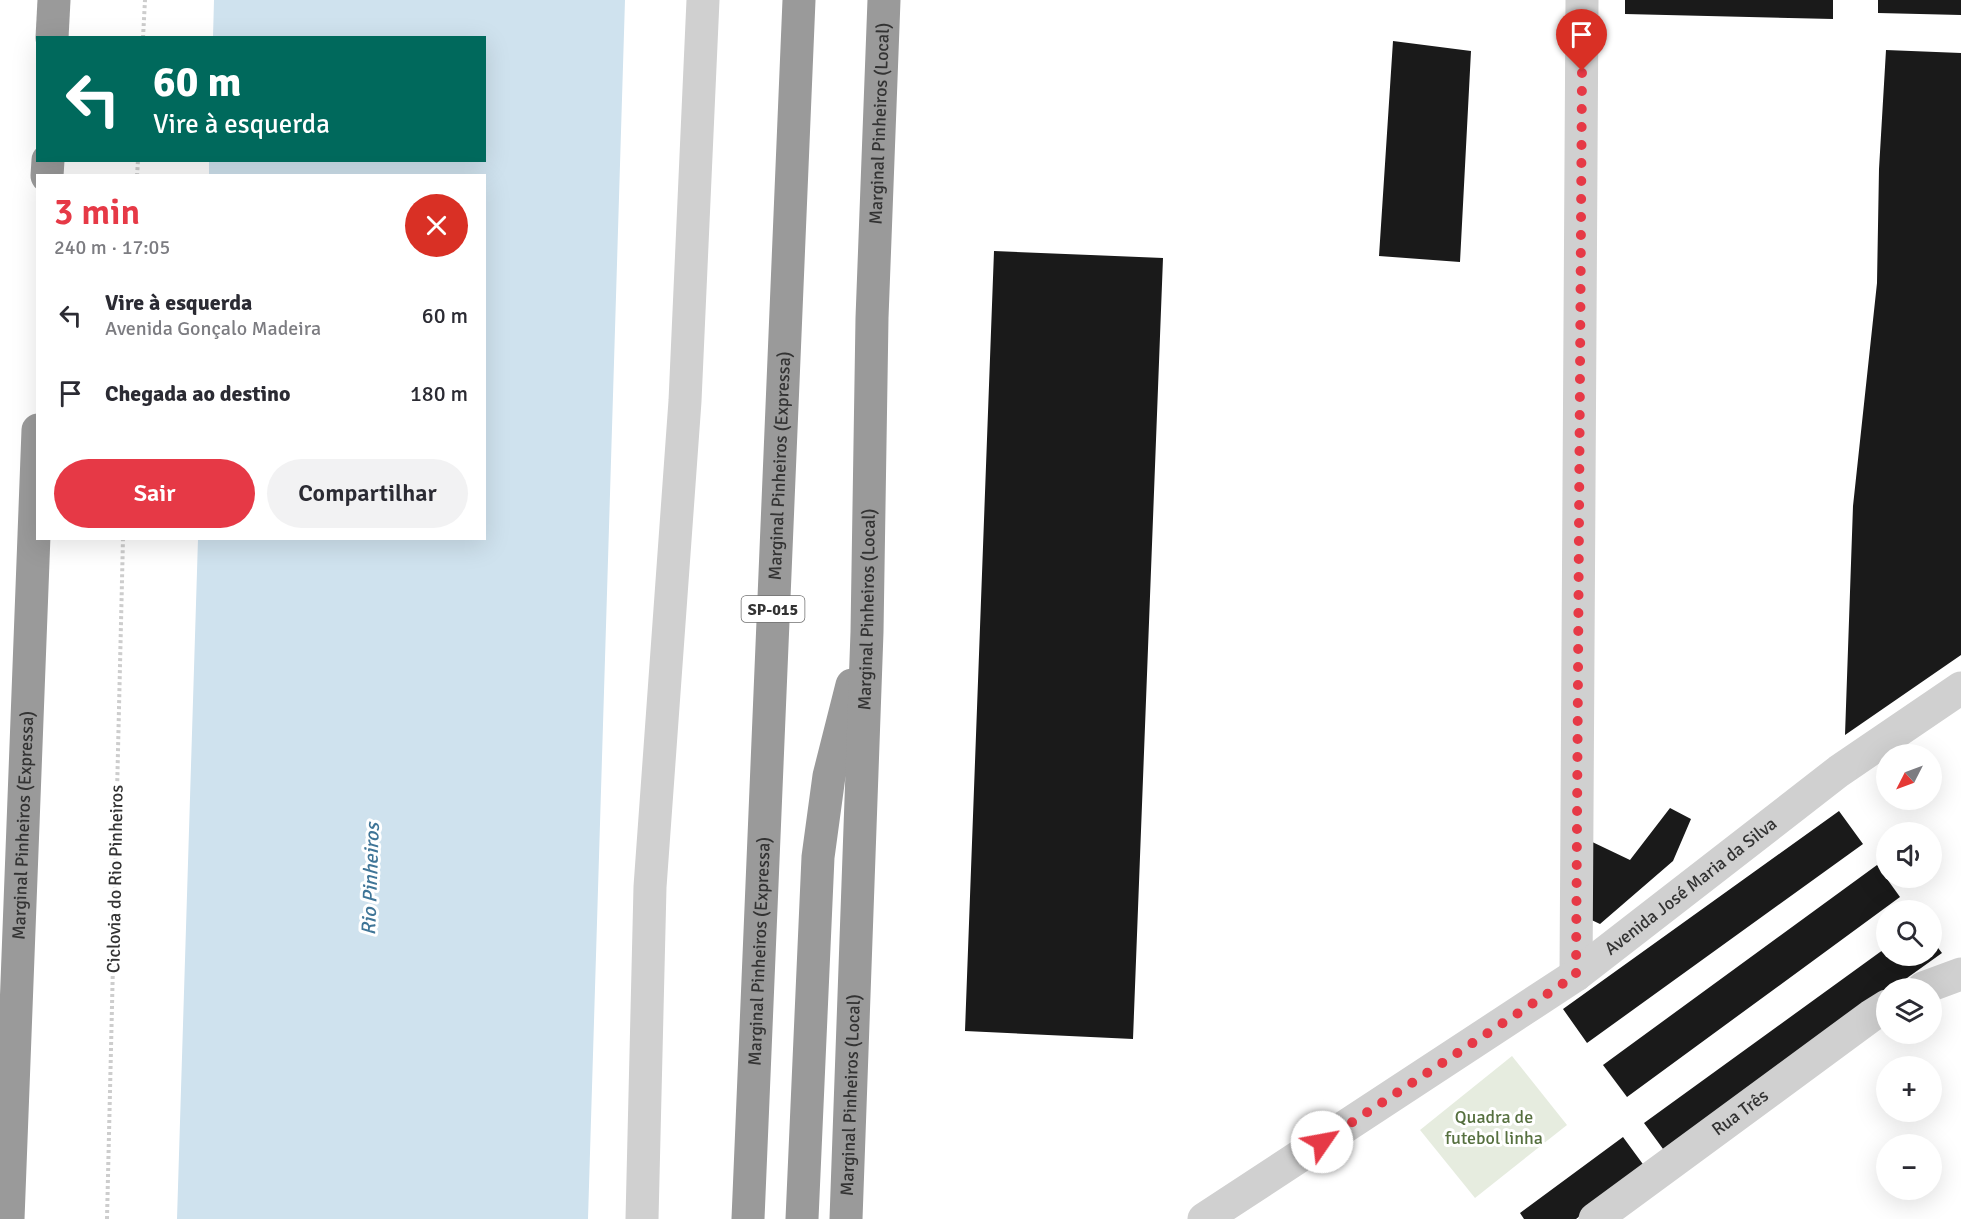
<!DOCTYPE html>
<html lang="pt">
<head>
<meta charset="utf-8">
<style>
	body { margin:0; font-family:Signika,sans-serif; background:#f2f2f3; color:#2b2b33; height:100vh; display:flex; flex-direction:column; font-size:22px; white-space:nowrap }
	* { box-sizing:border-box; margin:0 }
	p { font-size:20px; color:#7c7c81 }
	.icon { flex:none; width:33px; height:33px; fill:none; stroke:currentColor; stroke-width:2; stroke-linecap:round; stroke-linejoin:round }
	.map { position:relative; flex:1; overflow:hidden }
	.details { position:absolute; left:36px; top:174px; width:450px; height:366px; display:flex; flex-direction:column; background:#fff; border-radius:0px; box-shadow:0 6px 24px #0002 }
	.details>* { flex:none }
	.banner { position:absolute; left:36px; top:36px; width:450px; height:126px; border-radius:0px; box-shadow:0 6px 24px #0002; background:#00695c; color:#fff; overflow:hidden }
	.needle { width:39px; rotate:228deg }
	.fabs { position:absolute; left:1876px; top:744px; display:grid; gap:12px }
	.fabs a { display:grid; place-items:center; width:66px; height:66px; border-radius:50%; background:#fff; box-shadow:0 6px 24px #0002; font-size:30px }
	.pin { position:absolute; display:grid; place-items:center; width:51px; height:51px; color:#fff; margin:-62px -26px; border-radius:50% 50% 50% 0; rotate:-45deg; box-shadow:0 0 6px #0007 }
	.pin .icon { rotate:45deg }
	.me { position:absolute; width:66px; margin:-33px; rotate:57deg; stroke-linejoin:round; filter:drop-shadow(0 0 4px #0008) }
	.turn { display:flex; align-items:center; gap:21px; height:126px; padding:0 18px; font-size:27px }
	.turn .icon { width:78px; height:78px; stroke-width:2.5 }
	.turn b { display:block; font-size:42px; line-height:51px }
	.round { display:grid; place-items:center; flex:none; width:63px; height:63px; border-radius:32px; background:#f2f2f3 }
	.summary { display:flex; align-items:center; justify-content:space-between; height:102px; padding:0 18px }
	h1 { font-size:36px; font-weight:600; line-height:45px; color:#e63946 }
	.action { display:flex; gap:12px; margin-top:auto; padding:12px 18px }
	.action a { flex:1; height:69px; border-radius:36px; background:#e63946; color:#fff; font-size:24px; font-weight:600; line-height:69px; text-align:center }
	.action a+a { background:#f2f2f3; color:#2b2b33 }
	ul { padding:0; list-style:none }
	li { display:flex; align-items:center; gap:18px; height:78px; padding:0 18px }
	li div { flex:1 }
	li b { display:block; font-size:22px }
	li em { font-style:normal }
	.map>svg:first-child { display:block }
	.green { fill:#e6ecdf }
	.water { fill:#cfe2ee }
	.building { fill:#1a1a1a }
	.lines { fill:none; stroke-linecap:round; stroke-linejoin:round }
	.path { stroke:#cdcdcd; stroke-width:4; stroke-dasharray:3 3; stroke-linecap:butt }
	.minor { stroke:#d0d0d0; stroke-width:33 }
	.highway { stroke:#9a9a9a; stroke-width:33 }
	.route { stroke:#e63946; stroke-width:10; stroke-dasharray:0 18 }
	.labels { text-anchor:middle; stroke-width:6; stroke-linejoin:round; paint-order:stroke }
	.shield { fill:#fff; stroke:#707070; stroke-width:1.5 }
	.shield-label { font-size:16px; font-weight:bold; fill:#333 }
	.street-label { font-size:18px; fill:#333; stroke:#fff }
	.park-label { font-size:18px; fill:#56703f; stroke:#fff }
	.water-label { font-size:20px; font-style:italic; fill:#3f7597; stroke:#fff }
</style>
</head>
<body>
<div class="map">
<svg width="1961" height="1219" viewBox="0 0 1961 1219">
	<rect width="100%" height="100%" fill="#fff"/>
	<path class="green" d="M1512 1056 1567 1125 1475 1198 1420 1130Z"/>
	<path class="water" d="M214 0H625L588 1219H177L198 539 484 538V176L209 175V161L484 160V38L213 37Z"/>
	<path class="building" d="M1625 0H1833V19L1625 14Z
		M1878 0H1961V15L1878 13Z
		M1393 41 1471 51 1460 262 1379 256Z
		M1886 50 1961 53V655L1845 735 1853 506 1877 283 1879 169Z
		M994 251 1163 258 1133 1039 965 1031Z
		M1670 808 1691 819 1673 861 1600 924 1581 915 1586 839 1630 860Z
		M1839 811 1863 844 1587 1043 1563 1009Z
		M1877 865 1900 897 1627 1097 1603 1065Z
		M1932 940 1942 953 1893 988H1887V993L1666 1153 1644 1123 1887 947V956H1932Z
		M1623 1137 1645 1167 1576 1219H1524L1520 1213Z"/>
	<g class="lines">
		<path class="path" d="M143 38 145 0
			M137 176 138 160
			M107 1219 123 538"/>
		<g class="minor">
			<path d="M1576 975 1582 0"/>
			<path d="M1923 988 1961 974"/>
			<path d="M642 1219 650 887 685 401 703 0"/>
			<path id="s1" d="M1204 1219 1576 975 1839 771 1961 688"/>
			<path id="s2" d="M1595 1219 1871 1016 1887 1006"/>
		</g>
		<g class="highway">
			<path d="M52 38 54 0"/>
			<path d="M47 176 48 160"/>
			<path id="s3" d="M8 1219 38 430"/>
			<path id="s4" d="M748 1219 799 0"/>
			<path d="M802 1219 818 857 829 776 852 685"/>
			<path id="s5" d="M846 1219 867 632 872 318 884 0"/>
		</g>
	</g>
	<g class="lines">
		<path class="route" d="M1322 1142 1576 975 1582 71"/>
	</g>
	<g class="labels">
		<rect class="shield" x="741.5" y="596" width="63" height="26" rx="4.5"/>
		<g class="shield-label">
			<text x="773" y="615">SP-015</text>
		</g>
		<g class="street-label">
			<text dy="6" stroke="none"><textPath href="#s5" startOffset="1096">Marginal Pinheiros (Local)</textPath></text>
			<text dy="6" stroke="none"><textPath href="#s4" startOffset="754">Marginal Pinheiros (Expressa)</textPath></text>
			<text dy="6" stroke="none"><textPath href="#s5" startOffset="610">Marginal Pinheiros (Local)</textPath></text>
			<text dy="6" stroke="none"><textPath href="#s3" startOffset="394">Marginal Pinheiros (Expressa)</textPath></text>
			<text transform="translate(115 879) rotate(-89)" y="6">Ciclovia do Rio Pinheiros</text>
			<text dy="6" stroke="none"><textPath href="#s1" startOffset="590">Avenida José Maria da Silva</textPath></text>
			<text dy="6" stroke="none"><textPath href="#s4" startOffset="268">Marginal Pinheiros (Expressa)</textPath></text>
			<text dy="6" stroke="none"><textPath href="#s5" startOffset="124">Marginal Pinheiros (Local)</textPath></text>
			<text dy="6" stroke="none"><textPath href="#s2" startOffset="180">Rua Três</textPath></text>
		</g>
		<g class="park-label">
			<text x="1494" y="1123">Quadra de<tspan x="1494" dy="21">futebol linha</tspan></text>
		</g>
		<g class="water-label">
			<text transform="translate(370 879) rotate(-88)" y="7">Rio Pinheiros</text>
		</g>
	</g>
</svg>
<div class="fabs">
<a><svg class="needle" viewBox="-14 -14 28 28"><path d="M0-13l5 13h-10z" fill="#e53935"/><path d="M0 13l5-13h-10z" fill="#7c7c81"/></svg></a>
<a><svg class="icon" aria-label="sound" viewBox="0 0 24 24"><path d="M4 9h4l5-4v14l-5-4H4zM17 9q2 3 0 6"/></svg></a>
<a><svg class="icon" aria-label="search" viewBox="0 0 24 24"><circle cx="10" cy="10" r="6"/><path d="M15 15l6 6"/></svg></a>
<a><svg class="icon" aria-label="layers" viewBox="0 0 24 24"><path d="M12 4l9 5-9 5-9-5zM3 14l9 5 9-5"/></svg></a>
<a>+</a>
<a>−</a>
</div>
<div class="pin" style="left:1582px;top:71px;background:#d93025"><svg class="icon" aria-label="arrive" viewBox="0 0 24 24"><path d="M6 21V4h12l-3 4 3 4H6"/></svg></div>
<svg class="me" style="left:1322px;top:1142px" viewBox="-20 -20 40 40"><circle r="19" fill="#fff"/><path d="M0-13L10 11 0 6-10 11z" fill="#e63946"/></svg>
<div class="banner">
<div class="turn"><svg class="icon" aria-label="left" viewBox="0 0 24 24"><path d="M17 20v-9H6M10 6l-5 5 5 5"/></svg><div><b>60 m</b>Vire à esquerda</div></div>
</div>
<section class="details">
<div class="summary"><div><h1>3 min</h1><p>240 m · 17:05</p></div><a class="round" style="background:#d93025;color:#fff"><svg class="icon" aria-label="close" viewBox="0 0 24 24"><path d="M6 6l12 12M18 6L6 18"/></svg></a></div>
<ul>
<li><svg class="icon" aria-label="left" viewBox="0 0 24 24"><path d="M17 20v-9H6M10 6l-5 5 5 5"/></svg><div><b>Vire à esquerda</b><p>Avenida Gonçalo Madeira</p></div><em>60 m</em></li>
<li><svg class="icon" aria-label="arrive" viewBox="0 0 24 24"><path d="M6 21V4h12l-3 4 3 4H6"/></svg><div><b>Chegada ao destino</b></div><em>180 m</em></li>
</ul>
<div class="action"><a>Sair</a><a>Compartilhar</a></div>
</section>
</div>
</body>
</html>
